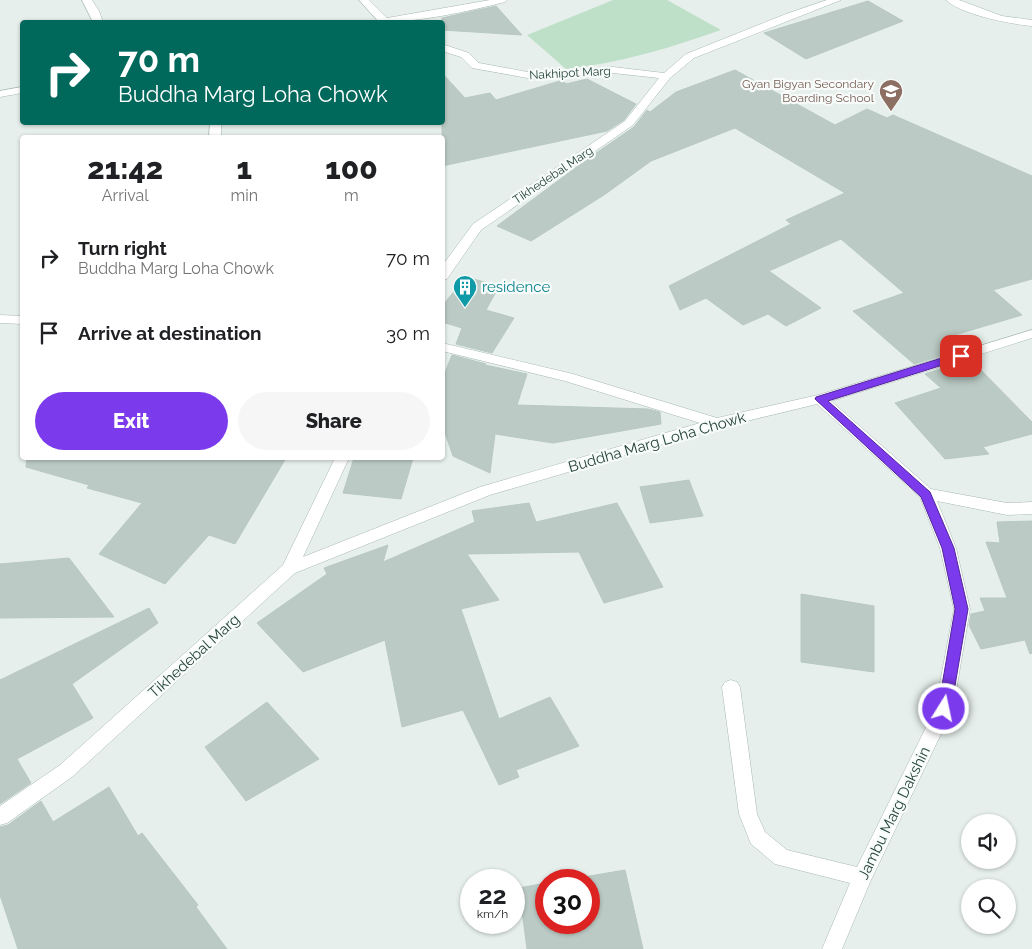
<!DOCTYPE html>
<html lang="en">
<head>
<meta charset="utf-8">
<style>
	body { margin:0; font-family:Raleway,sans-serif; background:#f6f6f6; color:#202124; height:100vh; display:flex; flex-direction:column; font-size:19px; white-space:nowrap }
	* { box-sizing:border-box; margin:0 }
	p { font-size:16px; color:#757577 }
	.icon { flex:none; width:28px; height:28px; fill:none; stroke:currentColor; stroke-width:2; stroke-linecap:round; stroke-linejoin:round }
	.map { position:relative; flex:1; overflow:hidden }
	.panel { position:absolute; left:20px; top:135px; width:425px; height:325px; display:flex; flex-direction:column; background:#fff; border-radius:5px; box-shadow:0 1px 4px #0004 }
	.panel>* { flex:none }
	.hud { position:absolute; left:20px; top:20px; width:425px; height:105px; border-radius:5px; box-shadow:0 1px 4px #0004; background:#00695c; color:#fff; overflow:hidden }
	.buttons { position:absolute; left:961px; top:814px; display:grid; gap:10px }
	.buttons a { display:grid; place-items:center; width:55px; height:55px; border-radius:50%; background:#fff; box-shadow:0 1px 4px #0004; font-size:25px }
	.speed { position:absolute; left:460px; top:869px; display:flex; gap:10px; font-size:25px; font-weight:700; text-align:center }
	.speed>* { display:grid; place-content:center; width:65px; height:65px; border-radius:50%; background:#fff; box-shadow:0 1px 4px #0004; line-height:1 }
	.speed small { font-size:12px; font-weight:400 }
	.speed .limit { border:8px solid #d22; background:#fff; color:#111 }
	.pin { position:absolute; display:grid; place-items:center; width:42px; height:42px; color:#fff; margin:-21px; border-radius:10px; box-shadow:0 2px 8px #0006 }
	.me { position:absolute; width:55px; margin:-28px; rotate:10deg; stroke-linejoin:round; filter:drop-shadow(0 0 4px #0008) }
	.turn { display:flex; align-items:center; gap:18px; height:105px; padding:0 15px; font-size:22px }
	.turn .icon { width:65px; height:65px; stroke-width:2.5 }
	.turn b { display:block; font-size:35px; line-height:42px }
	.eta { display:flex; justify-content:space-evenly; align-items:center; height:85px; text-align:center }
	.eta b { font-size:30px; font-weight:800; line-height:35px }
	.button { display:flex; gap:10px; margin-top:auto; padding:10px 15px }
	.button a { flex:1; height:58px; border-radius:30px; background:#7c3aed; color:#fff; font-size:20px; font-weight:800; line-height:58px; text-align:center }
	.button a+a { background:#f6f6f6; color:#202124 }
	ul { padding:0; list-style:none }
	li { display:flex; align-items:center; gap:15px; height:75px; padding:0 15px }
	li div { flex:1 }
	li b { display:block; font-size:19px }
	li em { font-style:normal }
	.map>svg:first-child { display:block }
	.green { fill:#bfe0c8 }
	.building { fill:#bbcac4; stroke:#b8c9c2 }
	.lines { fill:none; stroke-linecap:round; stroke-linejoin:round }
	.street-casing { stroke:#a8b8b2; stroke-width:1 }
	.street { fill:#fff; fill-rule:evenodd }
	.route { fill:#7c3aed; stroke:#51269a }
	.labels { text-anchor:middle; stroke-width:4.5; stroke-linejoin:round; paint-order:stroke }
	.far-street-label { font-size:12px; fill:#24423a; stroke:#f7fbf9 }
	.far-education-label { font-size:12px; fill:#785e54; stroke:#f7fbf9; text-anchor:end }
	.culture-label { font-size:15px; fill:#0d838f; stroke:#f7fbf9; text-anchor:start }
	.street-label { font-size:15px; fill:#24423a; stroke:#f7fbf9 }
</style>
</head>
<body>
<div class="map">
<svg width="1032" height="949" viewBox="0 0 1032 949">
	<rect width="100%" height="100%" fill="#e6efeb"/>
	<path class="green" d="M613 0H667L721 30C670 48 620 63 566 69L527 35Z"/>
	<path class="building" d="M868 1 903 21 806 59 764 33Z
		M496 6 522 35 442 30V18Z
		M735 70 835 125 867 109 887 118 893 115 1032 176V279L993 290 1022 315 948 337 961 350 914 364 853 311 904 293 841 239 769 271 821 308 786 326 768 314 743 325 706 298 680 310 669 286 791 224 786 220 845 193 735 128 651 161 604 195 531 241 497 226 586 160 634 127 647 110 650 112 676 92Z
		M442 73 465 98 490 93 496 100 563 80 566 84 587 79 636 104 624 120 607 131 442 166Z
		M466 277 499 286 486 310 514 318 492 353 456 344 462 328 442 322V306Z
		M452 355 486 364 485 365 527 374 517 405 648 409 660 412 661 424 553 443 495 434 490 473 453 456 444 430 442 432V380Z
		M970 359 1032 422V434L983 447 989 454 945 459 895 403 941 388 925 374Z
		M27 458H286L235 544 209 535 165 584 99 554 142 503 87 488 89 485 26 467Z
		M354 458H413L401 499 343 493Z
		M689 480 703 516 650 523 640 487Z
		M529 503 536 522 617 503 663 587 604 603 579 552 467 554 499 600 461 609 499 719 550 697 579 746 516 770 519 777 499 785 463 710 402 727 385 640 303 672 257 623 327 574 324 568 388 545 383 562 475 522 472 511Z
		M1032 521V653L1030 654 1025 640 981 649 969 625 971 614 985 611 980 598H1007L986 542 1000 543 997 522Z
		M69 558 114 617 0 618V564Z
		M801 594 874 606V672L801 662Z
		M149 608 158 623 72 684 93 718 17 759 31 783 0 804V680Z
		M267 702 319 759 246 801 205 747Z
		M109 787 138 836 142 833 198 905 196 907 227 949H18L0 895V827L8 825 41 801 53 822Z
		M625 870 643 949H527L519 888 546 883V922H589V880H566Z"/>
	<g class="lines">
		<g class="street-casing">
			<path id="street" d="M82 0H92L99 11 103 22H93Z
				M359 0H369L387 18 490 0H507L505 2C465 12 421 22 379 22Z
				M827 0H841L694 58 670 78 633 125 481 230 447 279 442 280V266L473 224 625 121 659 78 613 73 533 79 472 68 461 57 442 51V44L469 53 479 63 533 73 613 67 664 73 686 54 786 14Z
				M946 0H959L1002 16 1032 20V26C1010 24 962 15 946 0Z
				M22 87V93L0 97V91Z
				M210 122H221V138H209Z
				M0 315 22 316V324L0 323Z
				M1032 330V338L831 401 931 489 1007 503 1032 502V514L1007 515 937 501 956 548 970 609 953 709 871 880 842 949H822L850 883 775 864 751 844 739 814 722 687 725 682 731 680 737 682 740 687 757 814 765 832 787 850 857 867 935 709 954 609 940 548 920 497 817 404 718 428 490 495 295 573 72 777 7 823 0 825V806L60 765 283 565 335 458H349L303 557 480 487 700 423 565 381 442 351V343L573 374 717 418 818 395Z"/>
		</g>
		<use href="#street" class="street"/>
	</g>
	<path class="route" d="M961 352 966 356 965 358 828 401 930 492 954 548 968 609 951 709 949 713 944 714 940 713 938 709 955 609 942 548 921 497 815 399 816 397Z"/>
	<defs>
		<g id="school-pin" transform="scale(1.25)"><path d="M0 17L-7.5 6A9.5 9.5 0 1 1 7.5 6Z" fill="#8d6e63" stroke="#f7fbf9"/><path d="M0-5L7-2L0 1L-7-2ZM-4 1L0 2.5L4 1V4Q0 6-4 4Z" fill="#fff"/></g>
		<g id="building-pin" transform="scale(1.25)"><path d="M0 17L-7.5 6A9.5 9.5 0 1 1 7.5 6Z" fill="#0f9aa8" stroke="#f7fbf9"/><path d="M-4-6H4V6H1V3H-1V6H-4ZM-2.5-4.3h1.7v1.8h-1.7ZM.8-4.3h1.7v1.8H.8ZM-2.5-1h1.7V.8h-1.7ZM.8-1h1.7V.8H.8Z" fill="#fff"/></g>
	</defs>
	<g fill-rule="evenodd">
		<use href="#school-pin" x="891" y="91"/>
		<use href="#building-pin" x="465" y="287"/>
	</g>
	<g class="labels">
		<g class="far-street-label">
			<text transform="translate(570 73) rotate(-3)" y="4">Nakhipot Marg</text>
			<text transform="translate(553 175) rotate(-34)" y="4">Tikhedebal Marg</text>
		</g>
		<g class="far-education-label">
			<text x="874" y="88">Gyan Bigyan Secondary<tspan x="874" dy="14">Boarding School</tspan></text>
		</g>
		<g class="culture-label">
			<text x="482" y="292">residence</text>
		</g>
		<g class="street-label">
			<text transform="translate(657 442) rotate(-16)" y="5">Buddha Marg Loha Chowk</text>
			<text transform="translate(194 656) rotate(-42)" y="5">Tikhedebal Marg</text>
			<text transform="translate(894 813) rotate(-64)" y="5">Jambu Marg Dakshin</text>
		</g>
	</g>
</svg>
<div class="buttons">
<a><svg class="icon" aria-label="sound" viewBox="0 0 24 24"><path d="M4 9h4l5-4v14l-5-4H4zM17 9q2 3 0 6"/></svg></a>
<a><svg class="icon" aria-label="search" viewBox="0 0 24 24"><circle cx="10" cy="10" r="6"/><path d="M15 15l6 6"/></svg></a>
</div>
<div class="speed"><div>22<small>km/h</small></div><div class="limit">30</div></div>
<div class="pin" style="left:961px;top:356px;background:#d93025"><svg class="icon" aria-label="arrive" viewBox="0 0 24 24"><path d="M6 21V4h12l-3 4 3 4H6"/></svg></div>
<svg class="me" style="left:944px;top:709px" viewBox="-20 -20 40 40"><circle r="17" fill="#7c3aed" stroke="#fff" stroke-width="3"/><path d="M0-11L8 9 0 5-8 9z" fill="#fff"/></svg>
<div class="hud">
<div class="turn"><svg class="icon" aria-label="right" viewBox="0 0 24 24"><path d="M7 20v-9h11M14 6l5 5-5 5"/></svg><div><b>70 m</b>Buddha Marg Loha Chowk</div></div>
</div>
<section class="panel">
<div class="eta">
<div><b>21:42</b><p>Arrival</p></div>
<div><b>1</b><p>min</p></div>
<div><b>100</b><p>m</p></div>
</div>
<ul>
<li><svg class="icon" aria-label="right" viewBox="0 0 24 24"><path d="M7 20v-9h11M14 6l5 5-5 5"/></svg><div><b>Turn right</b><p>Buddha Marg Loha Chowk</p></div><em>70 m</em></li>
<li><svg class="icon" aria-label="arrive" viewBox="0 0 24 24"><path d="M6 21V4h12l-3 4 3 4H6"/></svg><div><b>Arrive at destination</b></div><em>30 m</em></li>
</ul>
<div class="button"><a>Exit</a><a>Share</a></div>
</section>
</div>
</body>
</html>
